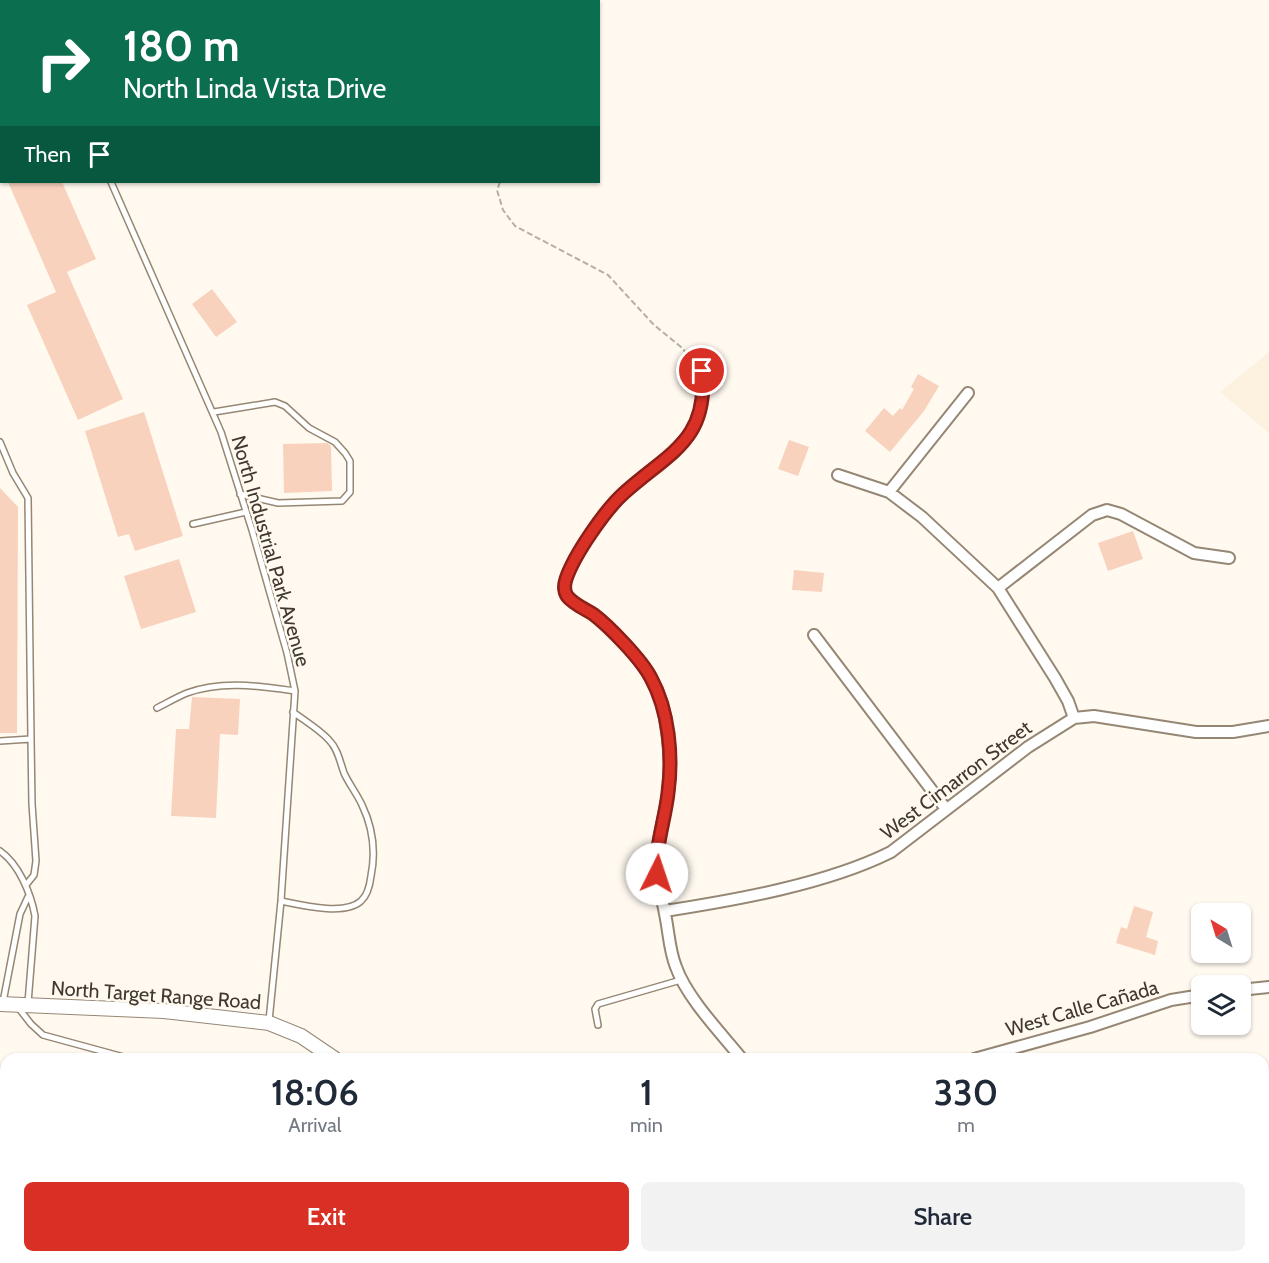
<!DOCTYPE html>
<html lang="en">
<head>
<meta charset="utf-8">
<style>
	body { margin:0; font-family:Cabin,sans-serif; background:#f2f2f3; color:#1f2937; height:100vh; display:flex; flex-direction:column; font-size:22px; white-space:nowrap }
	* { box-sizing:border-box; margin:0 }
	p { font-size:20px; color:#747a83 }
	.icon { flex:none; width:33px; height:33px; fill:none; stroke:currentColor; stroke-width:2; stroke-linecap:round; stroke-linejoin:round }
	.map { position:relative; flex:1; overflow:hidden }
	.drawer { position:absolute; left:0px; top:1053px; width:1269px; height:210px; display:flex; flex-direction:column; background:#fff; border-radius:18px 18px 0 0; box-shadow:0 2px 4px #0004 }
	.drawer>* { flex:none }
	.banner { position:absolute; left:0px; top:0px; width:600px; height:183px; box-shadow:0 2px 4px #0004; background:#0b6e4f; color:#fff; overflow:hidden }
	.needle { width:39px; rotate:322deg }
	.buttons { position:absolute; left:1191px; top:903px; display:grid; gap:12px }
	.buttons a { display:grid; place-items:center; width:60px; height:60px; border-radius:9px; background:#fff; box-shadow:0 2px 4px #0004; font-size:30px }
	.pin { position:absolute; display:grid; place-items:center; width:51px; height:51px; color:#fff; margin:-26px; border:3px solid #fff; border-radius:50%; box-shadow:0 2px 6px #0007 }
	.me { position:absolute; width:66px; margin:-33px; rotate:4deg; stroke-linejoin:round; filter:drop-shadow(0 0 4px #0008) }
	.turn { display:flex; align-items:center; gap:21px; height:126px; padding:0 24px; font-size:27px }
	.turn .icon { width:78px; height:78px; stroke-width:2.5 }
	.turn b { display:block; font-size:42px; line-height:51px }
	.then { display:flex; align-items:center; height:57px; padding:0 24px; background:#0003; gap:12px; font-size:22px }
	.eta { display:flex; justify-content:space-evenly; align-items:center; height:102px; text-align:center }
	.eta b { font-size:36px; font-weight:600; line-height:42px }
	.button { display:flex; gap:12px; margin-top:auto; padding:12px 24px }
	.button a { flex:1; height:69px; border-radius:9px; background:#d93025; color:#fff; font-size:24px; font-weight:600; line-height:69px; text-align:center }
	.button a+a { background:#f2f2f3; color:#1f2937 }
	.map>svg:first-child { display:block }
	.built { fill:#fdf1e0 }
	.building { fill:#f8d2bd }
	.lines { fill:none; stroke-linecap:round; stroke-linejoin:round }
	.service-casing { stroke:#958773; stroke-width:8 }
	.minor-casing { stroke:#958773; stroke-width:14 }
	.tertiary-casing { stroke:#958773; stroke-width:16 }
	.path { stroke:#b5afa6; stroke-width:2; stroke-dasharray:6 3; stroke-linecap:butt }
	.service { stroke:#fff; stroke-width:5 }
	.minor { stroke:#fff; stroke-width:10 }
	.tertiary { stroke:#fff; stroke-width:14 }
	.route-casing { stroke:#8d1f18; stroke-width:15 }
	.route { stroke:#d93025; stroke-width:10 }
	.labels { text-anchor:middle; stroke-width:5; stroke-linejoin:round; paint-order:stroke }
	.street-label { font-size:20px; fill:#3f3930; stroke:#fff9f0 }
</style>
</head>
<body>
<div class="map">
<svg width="1269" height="1263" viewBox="0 0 1269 1263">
	<rect width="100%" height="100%" fill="#fff9f0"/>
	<path class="built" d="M1269 352V433L1220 392Z"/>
	<path class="building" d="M8 182H62L96 259 67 272 123 399 78 420 27 305 56 292Z
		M212 289 237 322 216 337 192 304Z
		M918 374 939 386 924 411 890 452 865 431 884 408 893 416 900 408 902 410 914 389 911 387Z
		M144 412 183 536 135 551 129 534 118 537 85 431Z
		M789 440 809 447 798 476 778 469Z
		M327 443 331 446 332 491 284 493 283 444Z
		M0 488 18 507 17 733H0Z
		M1133 531 1143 559 1108 571 1098 543Z
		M179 559 196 612 141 629 124 576Z
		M794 570 824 573 822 592 792 590Z
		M192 697 240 699 238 735 220 734 216 818 171 816 176 729H189Z
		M1134 906 1153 912 1146 937 1158 941 1155 955 1116 943 1121 927 1127 929Z"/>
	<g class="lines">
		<g class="service-casing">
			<path id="service" d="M46 0V2
				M111 182 221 432 252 530 287 653 295 691 281 901 269 1021
				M214 412 275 402 285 406 309 428 335 442 345 453 350 461V492L342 501 278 503 240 494
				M0 442 13 473 28 498 31 739
				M193 524 246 512
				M157 708C167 703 177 697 187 693 222 680 259 686 295 691
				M0 741 31 739 32 804 36 861 34 875 26 885
				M0 851C19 864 31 894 35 916L28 1003
				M281 901C301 905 345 916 361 901 368 895 370 884 371 876 376 851 373 828 362 805 357 794 349 784 344 773 340 762 338 749 329 740 319 729 305 721 293 712
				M3 1002 20 914 28 897
				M17 1006 31 1024 43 1035 131 1059
				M598 1025 595 1009 598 1004 681 980
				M240 1257 242 1263"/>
		</g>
		<g class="minor-casing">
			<path id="minor" d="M702 371C709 441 668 453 624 493 605 510 574 555 566 579 564 585 564 591 567 596 575 606 588 610 597 617 625 642 656 673 664 712 669 739 672 766 668 793 665 816 658 838 656 860 655 881 662 895 665 914 669 932 669 950 676 967 687 998 721 1033 742 1059
				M838 475 889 492 922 517 998 588 1055 678 1068 701 1074 718
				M889 492 968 393
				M998 588 1092 515 1107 510 1121 514 1194 553 1229 558
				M814 635 946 809
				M665 911C736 900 827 884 891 852L1028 747 1074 718 1094 716 1196 732H1233L1269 726
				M1240 990 1269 987
				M974 1059 1090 1027 1171 1000 1202 995
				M1263 1167 1269 1160
				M789 1257V1263"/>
		</g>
		<g class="tertiary-casing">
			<path id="tertiary" d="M0 1004 164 1011 269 1023 301 1036 335 1059
				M442 1257 445 1263"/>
		</g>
		<path class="path" d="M575 2V0
			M500 182 497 190 503 210 515 226 608 275 654 325 681 347 695 363"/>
		<use href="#service" class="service"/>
		<use href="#minor" class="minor"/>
		<use href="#tertiary" class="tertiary"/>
	</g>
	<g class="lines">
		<g class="route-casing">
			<path id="route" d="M657 874C655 846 665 820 668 793 673 756 669 711 651 678 642 660 609 626 593 614 585 609 573 604 567 596 564 591 564 585 566 579 574 555 605 510 624 493 668 453 709 441 702 371"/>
		</g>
		<use href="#route" class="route"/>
	</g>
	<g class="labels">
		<g class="street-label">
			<text transform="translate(271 551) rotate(74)" y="7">North Industrial Park Avenue</text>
			<text transform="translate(956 780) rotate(-37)" y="7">West Cimarron Street</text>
			<text transform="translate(156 995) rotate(4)" y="7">North Target Range Road</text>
			<text transform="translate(1082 1008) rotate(-16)" y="7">West Calle Cañada</text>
		</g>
	</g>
</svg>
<div class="buttons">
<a><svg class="needle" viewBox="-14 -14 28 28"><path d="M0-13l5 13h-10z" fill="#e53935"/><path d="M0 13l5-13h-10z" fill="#747a83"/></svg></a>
<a><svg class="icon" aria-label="layers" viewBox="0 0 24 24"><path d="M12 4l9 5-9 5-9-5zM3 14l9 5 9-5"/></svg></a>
</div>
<div class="pin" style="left:702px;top:371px;background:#d93025"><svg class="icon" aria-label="arrive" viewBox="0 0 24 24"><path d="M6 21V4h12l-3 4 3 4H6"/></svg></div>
<svg class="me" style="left:657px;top:874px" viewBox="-20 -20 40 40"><circle r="19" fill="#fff"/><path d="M0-13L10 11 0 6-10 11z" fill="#d93025"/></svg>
<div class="banner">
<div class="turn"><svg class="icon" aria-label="right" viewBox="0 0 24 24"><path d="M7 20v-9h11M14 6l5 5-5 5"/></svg><div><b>180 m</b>North Linda Vista Drive</div></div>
<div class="then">Then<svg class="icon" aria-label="arrive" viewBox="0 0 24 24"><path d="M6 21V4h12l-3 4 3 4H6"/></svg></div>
</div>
<section class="drawer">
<div class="eta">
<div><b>18:06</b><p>Arrival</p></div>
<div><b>1</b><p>min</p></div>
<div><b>330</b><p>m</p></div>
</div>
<div class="button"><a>Exit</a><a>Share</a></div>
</section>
</div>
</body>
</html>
